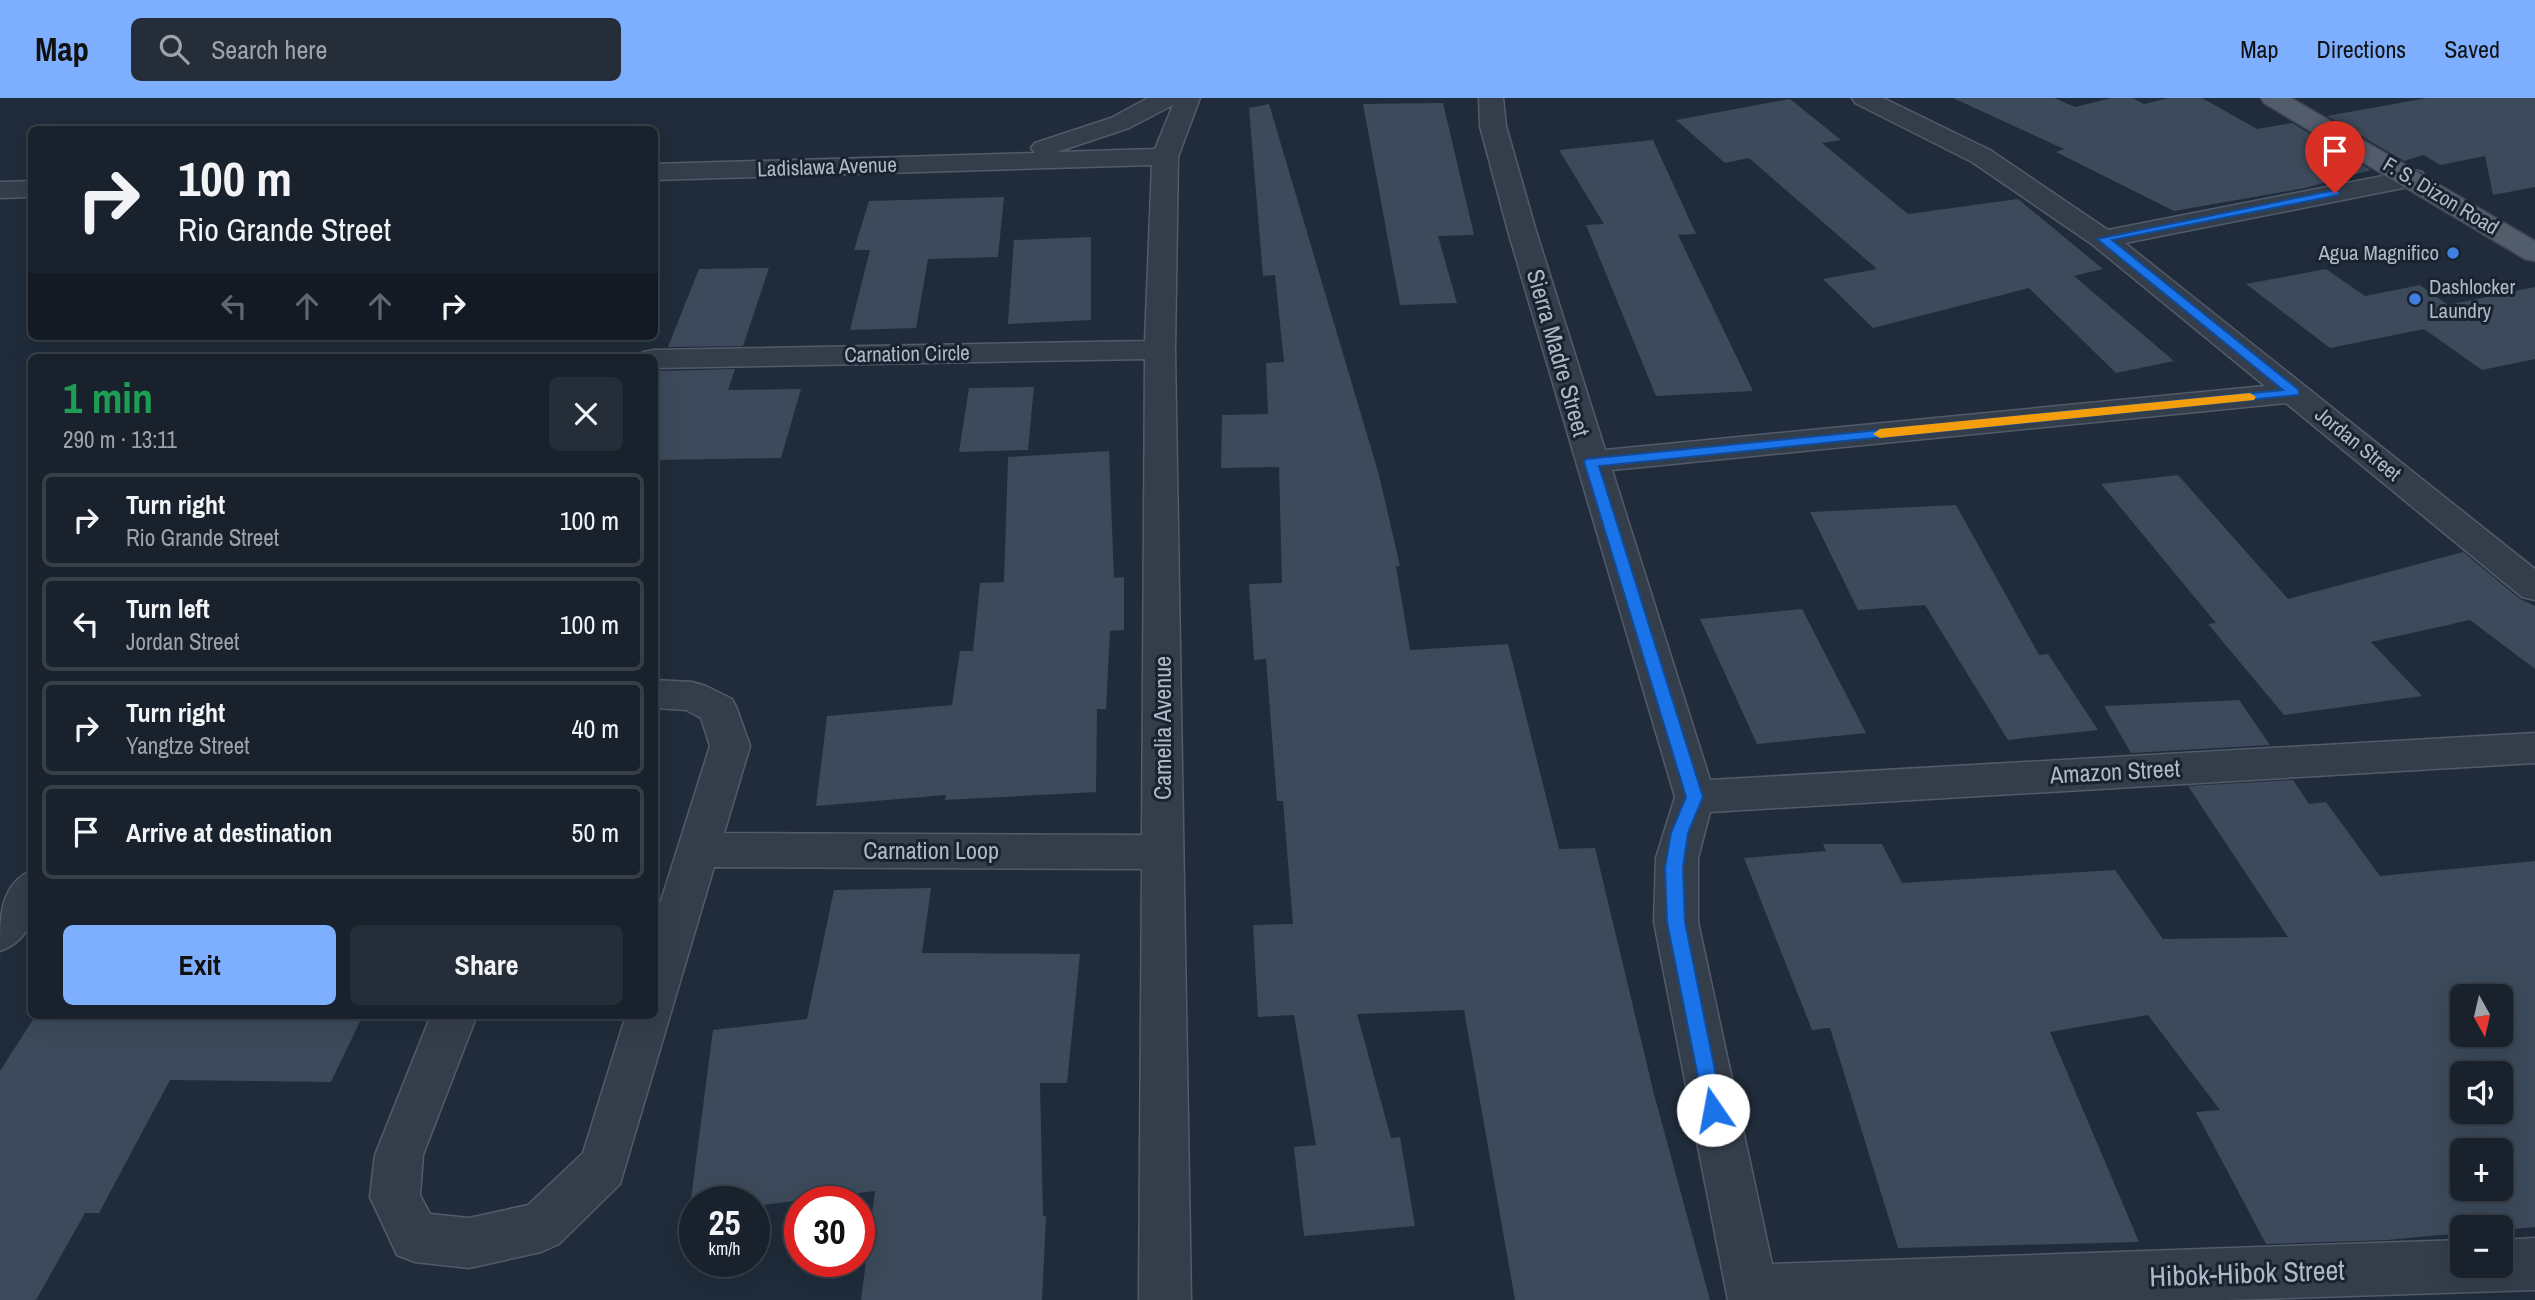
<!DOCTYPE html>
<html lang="en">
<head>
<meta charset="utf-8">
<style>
	body { margin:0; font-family:"Archivo Narrow",sans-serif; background:#252e38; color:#f1f3f6; height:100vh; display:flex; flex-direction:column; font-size:26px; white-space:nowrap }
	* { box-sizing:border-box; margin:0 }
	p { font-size:23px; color:#9fa3a9 }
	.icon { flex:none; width:38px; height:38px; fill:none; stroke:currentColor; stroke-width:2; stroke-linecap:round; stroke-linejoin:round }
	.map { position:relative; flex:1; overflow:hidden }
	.sheet { position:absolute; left:28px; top:256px; width:630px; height:665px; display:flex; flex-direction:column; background:#18212c; border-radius:10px; box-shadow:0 7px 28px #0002,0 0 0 2px #363e48 }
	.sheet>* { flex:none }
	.top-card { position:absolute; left:28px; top:28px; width:630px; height:214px; border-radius:10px; box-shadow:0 7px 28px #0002,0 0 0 2px #363e48; background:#18212c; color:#f1f3f6; overflow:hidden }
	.needle { width:46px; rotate:172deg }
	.buttons { position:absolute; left:2450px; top:886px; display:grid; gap:14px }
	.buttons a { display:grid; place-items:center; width:63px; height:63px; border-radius:10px; background:#18212c; box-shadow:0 7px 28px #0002,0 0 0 2px #363e48; font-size:35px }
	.speed { position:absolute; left:679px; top:1088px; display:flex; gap:14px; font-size:35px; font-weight:700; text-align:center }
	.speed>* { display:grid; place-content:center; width:91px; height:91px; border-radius:50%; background:#18212c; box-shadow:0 7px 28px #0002,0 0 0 2px #363e48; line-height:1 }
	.speed small { font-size:18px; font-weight:400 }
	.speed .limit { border:10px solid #d22; background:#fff; color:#111 }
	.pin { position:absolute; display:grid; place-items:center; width:60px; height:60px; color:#fff; margin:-72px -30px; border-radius:50% 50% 50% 0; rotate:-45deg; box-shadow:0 0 7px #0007 }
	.pin .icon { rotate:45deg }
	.me { position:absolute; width:77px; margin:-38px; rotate:348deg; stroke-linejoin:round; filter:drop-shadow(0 0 5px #0008) }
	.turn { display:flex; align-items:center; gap:24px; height:147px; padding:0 35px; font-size:32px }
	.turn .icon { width:91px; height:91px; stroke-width:2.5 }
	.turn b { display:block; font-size:49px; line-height:60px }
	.lanes { display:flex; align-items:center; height:66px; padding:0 35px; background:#0003; justify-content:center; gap:35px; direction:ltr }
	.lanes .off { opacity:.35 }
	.round { display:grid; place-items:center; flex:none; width:74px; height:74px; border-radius:10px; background:#252e38 }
	.overview { display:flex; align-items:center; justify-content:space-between; height:119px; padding:0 35px }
	h1 { font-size:42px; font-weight:700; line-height:52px; color:#1e9e55 }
	.action { display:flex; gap:14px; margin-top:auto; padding:14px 35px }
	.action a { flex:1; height:80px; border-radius:10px; background:#7daffe; color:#111; font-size:28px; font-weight:700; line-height:80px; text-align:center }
	.action a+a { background:#252e38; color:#f1f3f6 }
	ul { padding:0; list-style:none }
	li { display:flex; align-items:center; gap:21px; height:94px; margin:0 14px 10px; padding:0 21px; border:4px solid #363e48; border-radius:10px }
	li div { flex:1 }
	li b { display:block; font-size:26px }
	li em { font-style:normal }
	header { display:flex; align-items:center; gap:42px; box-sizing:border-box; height:98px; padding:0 35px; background:#7daffe; color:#111 }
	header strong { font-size:33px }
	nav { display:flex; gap:38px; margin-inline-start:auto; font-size:24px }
	.search { width:490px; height:63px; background:#252e38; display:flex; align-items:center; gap:18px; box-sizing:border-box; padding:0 24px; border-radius:10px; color:#9fa3a9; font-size:26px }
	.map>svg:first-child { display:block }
	.building { fill:#3c4a5b; fill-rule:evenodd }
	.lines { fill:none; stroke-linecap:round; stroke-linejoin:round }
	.minor-casing { stroke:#525b69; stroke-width:3 }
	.major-casing { stroke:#3d4755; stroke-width:3 }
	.minor { fill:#343e4b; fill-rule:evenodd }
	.major { fill:#525d6c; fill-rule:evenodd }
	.route { fill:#1a73e8; stroke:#114b97; stroke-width:2 }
	.slow { fill:#f59e0b }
	.shop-dot { fill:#3f7fe0; stroke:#192330; stroke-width:2.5 }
	.labels { text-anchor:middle; stroke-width:6; stroke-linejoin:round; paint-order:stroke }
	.far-street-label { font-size:21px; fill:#afb8c8; stroke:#192330 }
	.far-poi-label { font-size:21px; fill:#afb8c8; stroke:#192330; text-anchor:end }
	.street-label { font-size:24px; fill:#afb8c8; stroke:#192330 }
	.near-street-label { font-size:28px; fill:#afb8c8; stroke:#192330 }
</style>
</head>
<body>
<header>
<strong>Map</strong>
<div class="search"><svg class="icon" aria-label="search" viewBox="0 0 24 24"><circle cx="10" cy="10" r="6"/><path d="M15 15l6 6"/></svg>Search here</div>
<nav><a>Map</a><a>Directions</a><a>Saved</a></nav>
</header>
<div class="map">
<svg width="2535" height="1202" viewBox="0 0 2535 1202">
	<rect width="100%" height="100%" fill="#202c3b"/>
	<path class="building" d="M1953 0H2054L2075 9 2111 0H2133L2144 6 2169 0H2202L2257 31 2292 25 2371 72 2305 90 2174 113 2056 54 2064 51Z
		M2427 0H2535V89L2493 97 2485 58 2440 67 2424 57 2404 63 2327 18Z
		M1790 1 1841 42 1822 45 1908 116 2018 101 2103 171 2074 178 2174 263 2116 275 2029 190 1873 230 1823 181 1877 171 1749 60 1725 65 1676 22Z
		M1443 5 1474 137 1438 138 1457 205 1400 207 1363 6Z
		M1269 6 1379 377 1400 468H1396L1410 552 1508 546 1559 751 1595 750 1654 996 1710 1202H1515L1464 912 1357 916 1391 1040 1400 1039 1415 1128 1304 1138 1294 1049 1316 1047 1294 917 1258 919 1253 827 1293 826 1283 703H1277L1266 561 1254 562 1249 486 1282 485 1279 369 1221 370 1222 317 1268 316 1266 265 1284 264 1275 177 1263 178 1249 10Z
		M1653 42 1696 136 1678 137 1753 293 1656 298 1586 127 1604 126 1559 52Z
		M1004 99 998 159 928 161 916 230 850 232 870 152H854L869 103Z
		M1091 139V222L1008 226 1014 142Z
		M769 170 743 248 668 249 699 171Z
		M2326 171 2365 198 2420 187 2448 207 2535 189V261L2482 272 2424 231 2330 250 2246 186Z
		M735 271 728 292 801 291 781 360 654 362V283L658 273Z
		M1034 289 1028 352 959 354 969 290Z
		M1109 353 1114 480 1124 479V532L1110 533 1106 611H1097L1096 694 945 702 946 697 816 708 827 618 952 607 960 553H973L980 485 1004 484 1008 359Z
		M2178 377 2288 501 2463 454 2520 501 2535 508V571L2470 522 2371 544 2422 598 2284 617 2208 526 2216 525 2101 386Z
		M1956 407 2039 557 2048 556 2098 632 2008 642 1925 507 1858 512 1810 414Z
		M1802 511 1866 635 1757 646 1700 521Z
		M2239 602 2270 647 2131 655 2104 608Z
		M2293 682 2309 706 2326 704 2380 778 2535 763V1129L2501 1132V1129H2462V1135L2387 1142 2266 1146 2196 1014 2220 1012 2148 917 2050 934 2139 1144 1898 1150 1830 930 1812 932 1744 760 1826 753 1823 746H1882L1902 785 2115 772 2163 841 2288 839 2188 688ZM2462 898H2501V936H2462ZM2462 975H2501V1013H2462ZM2462 1052H2501V1090H2462Z
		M931 790 922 855 1080 856 1067 985H1040L1043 1118H1046L1042 1202H861L875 1093 754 1108V1104H695V1115L689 1116 713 932 807 921 834 792Z
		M36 917H363L331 984 170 982 99 1115H85L36 1202H0V973Z"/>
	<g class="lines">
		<g class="minor-casing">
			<path id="minor" d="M1148 0H1200L1178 59 1175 252 1191 1202H1139L1142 771 714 769 620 1086 559 1146 541 1154 469 1170 415 1164 397 1157 370 1099 375 1057 431 917H477L423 1057 420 1097 430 1116 469 1120 528 1107 583 1055 626 917H654V825L710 648 701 620 686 612 654 610V582L692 584 706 588 732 601 737 611 750 648 724 735 1142 737 1145 261 654 270V259H640L643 254 654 252 1145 243 1152 67 654 82V66L1035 55 1031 50 1035 45 1111 20ZM1173 7 1155 51 1057 54 1129 30Z
				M1479 0H1503L1506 28 1536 133 1605 352 2265 288 2093 147 1972 64 1855 5 1852 0H1883L1990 52 2108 132 2413 72 2422 74 2426 80 2422 86 2413 88 2125 145 2535 471V502L2522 499 2286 305 1612 372 1710 682 2535 635V665L1710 714 1698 760V824L1772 1166 2462 1142V1167H2501V1142L2535 1140V1192L2227 1202H1728L1654 824 1656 760 1675 699 1508 133 1480 28Z
				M32 83V99L0 100V84Z
				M32 772C32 807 39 839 0 853 0 818 0 786 32 772Z"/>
		</g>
		<g class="major-casing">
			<path id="major" d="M2261 0H2291L2535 143V163L2525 161 2264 5Z"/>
		</g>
		<use href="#minor" class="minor"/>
		<use href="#major" class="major"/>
	</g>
	<path class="route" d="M2335 92 2339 93V97L2112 142 2299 292V297L1599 368 1703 699 1688 735 1683 770 1685 824 1723 1012 1720 1019 1713 1021 1706 1019 1667 824 1665 770 1671 735 1686 699 1584 364 1586 361 2283 292 2097 141Z"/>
	<path class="slow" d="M2250 295 2256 299 2254 302 1880 340 1873 336 1880 331Z"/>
	<g class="shop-dot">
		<circle cx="2453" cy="155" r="7"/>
		<circle cx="2415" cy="201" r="7"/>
	</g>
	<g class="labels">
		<g class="far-street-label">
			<text transform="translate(827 69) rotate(-2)" y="7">Ladislawa Avenue</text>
			<text transform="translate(2441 98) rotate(31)" y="7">F. S. Dizon Road</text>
			<text transform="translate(907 256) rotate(-1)" y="7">Carnation Circle</text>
			<text transform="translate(2358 346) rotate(39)" y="7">Jordan Street</text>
		</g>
		<g class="far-poi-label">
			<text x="2439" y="162">Agua Magnifico</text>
			<text x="2429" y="196" text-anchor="start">Dashlocker<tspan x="2429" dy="24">Laundry</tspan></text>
		</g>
		<g class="street-label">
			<text transform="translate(1558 255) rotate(74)" y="8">Sierra Madre Street</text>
			<text transform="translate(1163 630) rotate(-90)" y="8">Camelia Avenue</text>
			<text transform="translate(2115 674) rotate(-3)" y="8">Amazon Street</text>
			<text x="931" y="761">Carnation Loop</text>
		</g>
		<g class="near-street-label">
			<text transform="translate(2247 1175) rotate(-2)" y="10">Hibok-Hibok Street</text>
		</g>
	</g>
</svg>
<div class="buttons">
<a><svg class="needle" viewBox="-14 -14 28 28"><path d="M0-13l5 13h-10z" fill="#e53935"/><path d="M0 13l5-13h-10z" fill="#9fa3a9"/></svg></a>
<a><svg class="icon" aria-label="sound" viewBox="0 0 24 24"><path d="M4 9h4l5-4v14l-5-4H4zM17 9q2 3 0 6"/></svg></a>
<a>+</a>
<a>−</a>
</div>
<div class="speed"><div>25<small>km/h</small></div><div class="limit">30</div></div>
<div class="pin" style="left:2335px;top:95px;background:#d93025"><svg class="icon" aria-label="arrive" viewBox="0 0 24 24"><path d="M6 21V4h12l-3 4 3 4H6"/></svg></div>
<svg class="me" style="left:1713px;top:1012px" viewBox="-20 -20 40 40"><circle r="19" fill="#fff"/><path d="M0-13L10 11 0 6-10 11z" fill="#1a73e8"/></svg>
<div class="top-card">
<div class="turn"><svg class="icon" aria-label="right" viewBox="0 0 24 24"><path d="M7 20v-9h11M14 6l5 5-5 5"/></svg><div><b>100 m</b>Rio Grande Street</div></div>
<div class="lanes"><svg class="icon off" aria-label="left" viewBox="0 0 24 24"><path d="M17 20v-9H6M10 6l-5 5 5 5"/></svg><svg class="icon off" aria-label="ahead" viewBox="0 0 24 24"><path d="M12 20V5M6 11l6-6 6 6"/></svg><svg class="icon off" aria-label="ahead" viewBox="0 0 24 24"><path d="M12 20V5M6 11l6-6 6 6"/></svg><svg class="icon" aria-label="right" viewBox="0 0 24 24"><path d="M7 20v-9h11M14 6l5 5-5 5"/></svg></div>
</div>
<section class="sheet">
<div class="overview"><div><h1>1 min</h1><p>290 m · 13:11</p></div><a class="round"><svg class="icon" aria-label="close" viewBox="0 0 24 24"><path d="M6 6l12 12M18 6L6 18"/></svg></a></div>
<ul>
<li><svg class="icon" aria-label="right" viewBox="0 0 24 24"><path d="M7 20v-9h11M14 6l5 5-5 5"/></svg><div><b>Turn right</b><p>Rio Grande Street</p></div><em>100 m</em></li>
<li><svg class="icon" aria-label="left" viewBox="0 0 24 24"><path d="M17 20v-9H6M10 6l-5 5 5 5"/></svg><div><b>Turn left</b><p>Jordan Street</p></div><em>100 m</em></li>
<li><svg class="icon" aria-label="right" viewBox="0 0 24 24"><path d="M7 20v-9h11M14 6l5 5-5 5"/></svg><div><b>Turn right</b><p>Yangtze Street</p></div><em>40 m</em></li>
<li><svg class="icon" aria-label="arrive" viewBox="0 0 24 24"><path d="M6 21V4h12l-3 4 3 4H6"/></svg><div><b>Arrive at destination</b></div><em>50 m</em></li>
</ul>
<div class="action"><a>Exit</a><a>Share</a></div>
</section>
</div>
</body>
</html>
